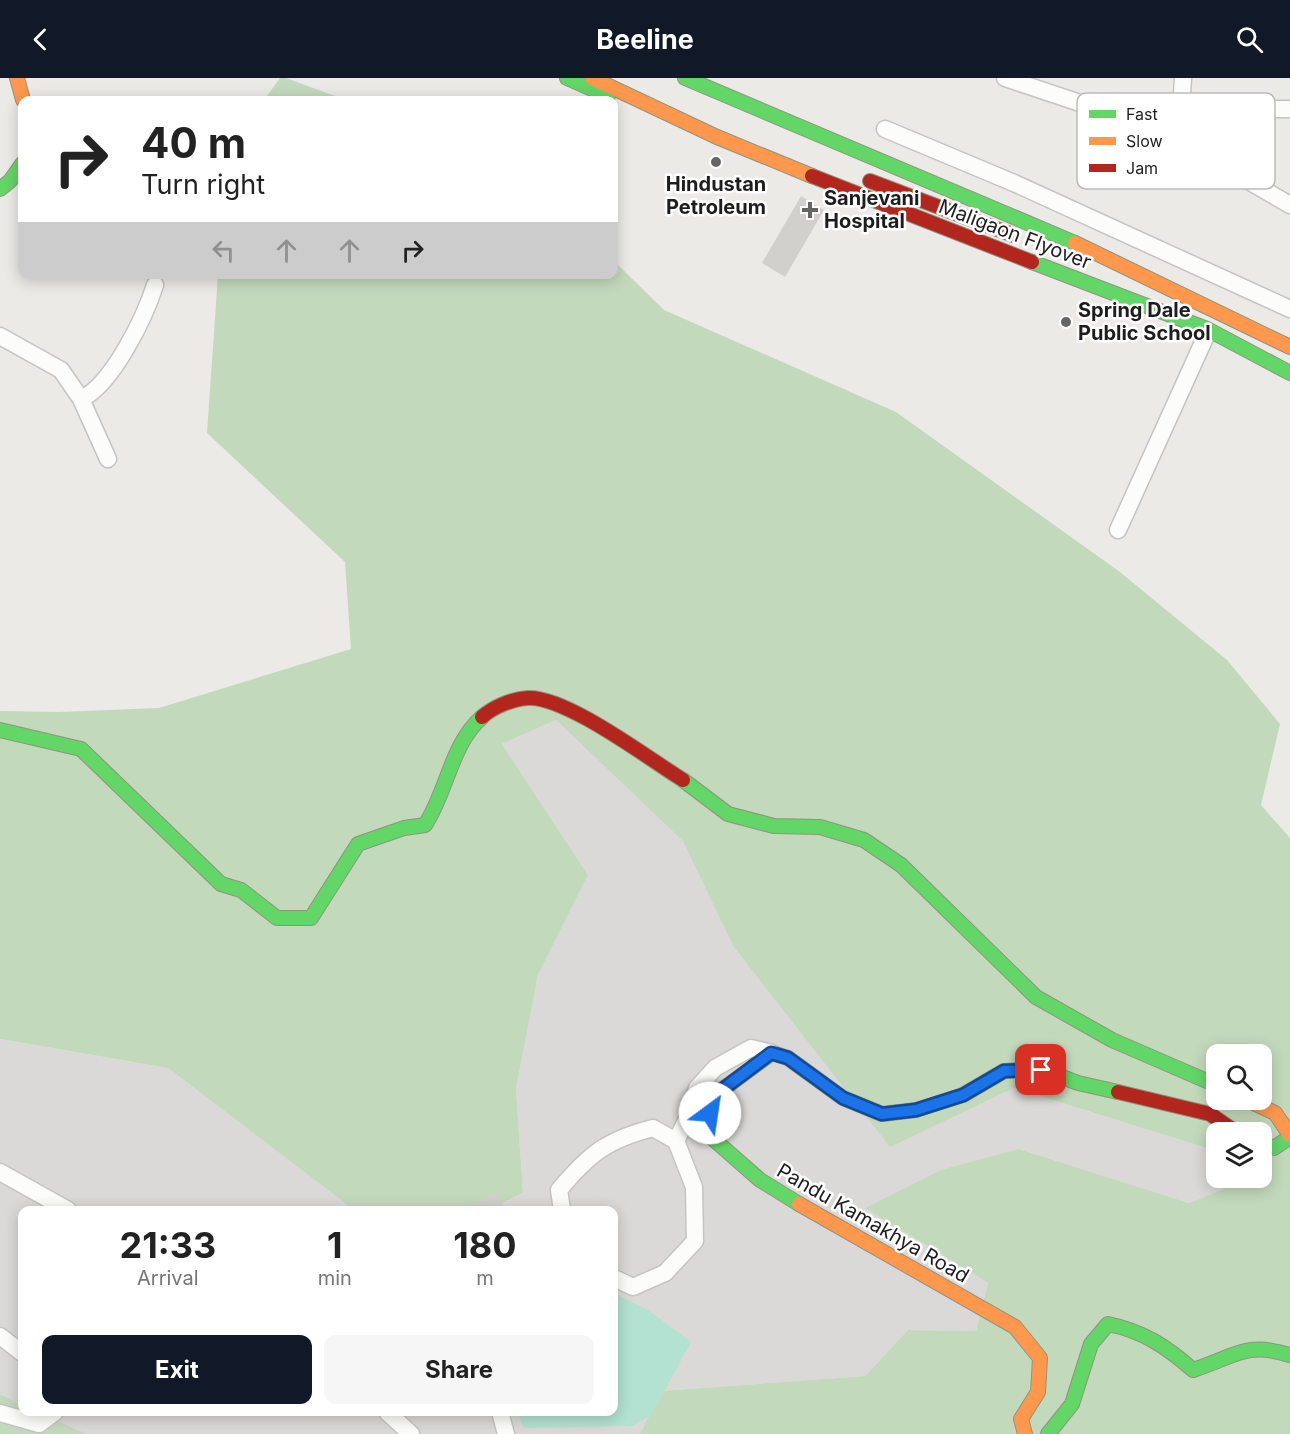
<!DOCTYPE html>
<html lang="en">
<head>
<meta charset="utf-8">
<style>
	body { margin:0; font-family:Inter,sans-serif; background:#f6f6f6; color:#222; height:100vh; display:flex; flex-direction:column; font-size:22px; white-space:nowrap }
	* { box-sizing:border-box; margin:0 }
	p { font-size:20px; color:#767676 }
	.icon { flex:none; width:33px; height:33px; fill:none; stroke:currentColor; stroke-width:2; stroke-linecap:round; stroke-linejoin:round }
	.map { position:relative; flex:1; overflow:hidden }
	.sheet { position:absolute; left:18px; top:1128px; width:600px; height:210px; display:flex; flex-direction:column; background:#fff; border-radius:12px; box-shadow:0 3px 15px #0003 }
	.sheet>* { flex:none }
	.top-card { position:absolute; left:18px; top:18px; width:600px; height:183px; border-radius:12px; box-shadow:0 3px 15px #0003; background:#fff; color:#222; overflow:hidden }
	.buttons { position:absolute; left:1206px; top:966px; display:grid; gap:12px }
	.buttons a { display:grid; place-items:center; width:66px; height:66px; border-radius:12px; background:#fff; box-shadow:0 3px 15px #0003; font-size:30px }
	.pin { position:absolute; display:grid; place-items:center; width:51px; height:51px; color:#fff; margin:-26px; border-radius:12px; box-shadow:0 3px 9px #0006 }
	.me { position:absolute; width:66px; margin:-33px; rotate:31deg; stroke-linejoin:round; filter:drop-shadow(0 0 4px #0008) }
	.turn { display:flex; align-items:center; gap:21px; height:126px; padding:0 24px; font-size:27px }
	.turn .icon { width:78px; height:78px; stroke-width:2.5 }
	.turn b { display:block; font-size:42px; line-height:51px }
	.lanes { display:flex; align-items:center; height:57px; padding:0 24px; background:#0003; justify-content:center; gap:30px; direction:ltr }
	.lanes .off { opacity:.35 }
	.eta { display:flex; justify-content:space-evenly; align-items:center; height:102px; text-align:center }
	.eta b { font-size:36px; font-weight:700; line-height:42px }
	.primary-button { display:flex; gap:12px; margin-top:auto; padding:12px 24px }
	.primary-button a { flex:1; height:69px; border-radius:12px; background:#111827; color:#fff; font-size:24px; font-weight:700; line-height:69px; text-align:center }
	.primary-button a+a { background:#f6f6f6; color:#222 }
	header { display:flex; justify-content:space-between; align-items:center; height:78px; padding:0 24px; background:#111827; color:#fff; font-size:27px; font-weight:700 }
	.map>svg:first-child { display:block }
	.residential { fill:#dad9d7 }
	.forest { fill:#c3d9bc; fill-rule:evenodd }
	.pitch { fill:#b3e1d2 }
	.building { fill:#d2d0cd }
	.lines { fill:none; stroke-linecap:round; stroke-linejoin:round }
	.street-casing { stroke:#c4c4c2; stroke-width:19 }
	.fast-casing { stroke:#90947f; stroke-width:16 }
	.slow-casing { stroke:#90947f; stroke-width:16 }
	.jam-casing { stroke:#90947f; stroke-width:16 }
	.street { stroke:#fcfcfb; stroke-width:16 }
	.fast { stroke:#63d668; stroke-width:14 }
	.slow { stroke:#ff974d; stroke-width:14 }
	.jam { stroke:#b3261e; stroke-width:14 }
	.route-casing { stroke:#114b97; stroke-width:15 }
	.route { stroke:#1a73e8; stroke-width:10 }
	.poi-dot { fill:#656563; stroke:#fff; stroke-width:2 }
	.labels { text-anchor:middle; stroke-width:5; stroke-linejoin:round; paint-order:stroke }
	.poi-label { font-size:20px; font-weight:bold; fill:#1d1d1d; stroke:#fff; text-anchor:start }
	.street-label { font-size:20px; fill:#1d1d1d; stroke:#fff }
	.key { fill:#fff; stroke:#bbb; stroke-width:1.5 }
	.key-label { font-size:16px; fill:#1d1d1d }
</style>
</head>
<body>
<header><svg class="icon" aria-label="back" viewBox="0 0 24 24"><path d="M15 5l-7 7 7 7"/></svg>Beeline<svg class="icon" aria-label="search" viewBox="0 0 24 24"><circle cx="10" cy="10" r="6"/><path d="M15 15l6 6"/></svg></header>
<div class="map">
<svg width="1290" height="1356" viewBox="0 0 1290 1356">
	<rect width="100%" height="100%" fill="#ebeae6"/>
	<path class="residential" d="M556 642 683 762 733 868 890 1068 1014 1010 1216 1073V1100H1244L1241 1104 1189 1125 1019 1071 865 1130 988 1205 976 1253 908 1252 865 1298 661 1313 640 1356H87L38 1334H614V1132H487L523 1115 516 1011 538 897 588 797 502 666Z
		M0 961 168 990 354 1132H22V1327L0 1316Z"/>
	<path class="forest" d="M280 0H286L346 22H264Z
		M614 183 664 232 896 334 1120 494 1227 582 1280 646 1261 727 1290 760V1356H640L661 1313 865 1298 908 1252 976 1253 988 1205 865 1130 941 1092 1019 1071 1189 1125 1241 1104 1244 1100H1262V1054H1216V1073L1014 1010 890 1069 733 868 683 763 556 642 502 666 588 797 538 897 516 1011 523 1115 487 1132H354L168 990 0 961V633L59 634 159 630 351 571 345 484 207 355 218 197 614 196ZM1216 976H1262V1022H1216Z
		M0 1316 22 1327V1334H38L87 1356H0Z"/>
	<path class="pitch" d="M614 1215 648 1232 691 1264 651 1337 632 1348 524 1350 517 1334H614Z"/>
	<path class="building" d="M801 118 824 132 785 199 762 185Z
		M494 1115 506 1132H467Z"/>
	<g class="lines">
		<g class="street-casing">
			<path id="street" d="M1005 0 1101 32 1290 31
				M1181 33 1183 0
				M1112 36 1183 65 1290 127
				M885 51 1014 105 1290 231
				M0 258 61 292 81 321 108 381
				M81 321C112 307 145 239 155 207
				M1118 452 1205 260
				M676 1063 689 1037 697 1010 715 990 751 970 772 975
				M0 1094 68 1132
				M562 1132 559 1112C590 1075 607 1062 653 1050L676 1063 694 1109 695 1163 665 1195 633 1209 614 1200
				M0 1258 22 1275
				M387 1334 411 1356
				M500 1334 506 1356
				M0 1335 39 1346 55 1334"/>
		</g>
		<g class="fast-casing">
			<path id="fast" d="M567 0 608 18
				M685 0 1075 165
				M0 111 10 103 22 86
				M1032 184 1207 251 1290 295
				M0 652 81 671 221 806 241 812 277 840H311L358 766 404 750 425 747C447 714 451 666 482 639
				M683 702 728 736 774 748 820 749 864 762 901 787 1036 919 1112 962 1216 1007
				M1262 1066 1274 1070 1290 1059
				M799 1126 760 1102 711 1059 710 1035 723 1011 772 975 788 980 843 1020 882 1036 916 1032 963 1017 1004 993 1041 991 1078 1005 1118 1014
				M1048 1356 1072 1326 1091 1266 1108 1246C1143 1253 1167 1269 1193 1292 1235 1279 1244 1263 1290 1277"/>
		</g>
		<g class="slow-casing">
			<path id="slow" d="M17 0 23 22
				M592 0 717 59 812 98
				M1075 165 1290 269
				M1247 1022 1275 1035 1290 1057
				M799 1126 1015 1249 1040 1280 1038 1314 1021 1341 1025 1356"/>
		</g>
		<g class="jam-casing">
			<path id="jam" d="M812 98 1032 184
				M870 103 1013 157
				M482 639C493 629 512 621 528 620 566 618 649 681 683 702
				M1118 1014 1210 1036 1236 1054"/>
		</g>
		<use href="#street" class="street"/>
		<use href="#fast" class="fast"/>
		<use href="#slow" class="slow"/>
		<use href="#jam" class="jam"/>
	</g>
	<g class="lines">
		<g class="route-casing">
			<path id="route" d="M710 1035 723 1011 771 975 788 980 843 1020 882 1036 916 1032 963 1017 1004 993 1041 992"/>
		</g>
		<use href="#route" class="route"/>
	</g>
	<g class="poi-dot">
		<circle cx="716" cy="84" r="6"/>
		<path d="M807 123h6v6h6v6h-6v6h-6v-6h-6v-6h6z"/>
		<circle cx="1066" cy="244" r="6"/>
	</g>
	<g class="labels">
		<g class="poi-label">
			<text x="716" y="113" text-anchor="middle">Hindustan<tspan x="716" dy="23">Petroleum</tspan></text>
			<text x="824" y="127">Sanjevani<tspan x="824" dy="23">Hospital</tspan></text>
			<text x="1078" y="239">Spring Dale<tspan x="1078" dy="23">Public School</tspan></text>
		</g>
		<g class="street-label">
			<text transform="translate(1015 156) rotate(21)" y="7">Maligaon Flyover</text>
			<text transform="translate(873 1145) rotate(30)" y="7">Pandu Kamakhya Road</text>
		</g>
	</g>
	<rect x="1077" y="15" width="198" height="96" rx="9" class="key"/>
	<rect x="1089" y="32" width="27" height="8" fill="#63d668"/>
	<rect x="1089" y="59" width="27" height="8" fill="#ff974d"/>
	<rect x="1089" y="86" width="27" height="8" fill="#b3261e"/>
	<g class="key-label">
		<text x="1126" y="42">Fast</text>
		<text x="1126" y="69">Slow</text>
		<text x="1126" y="96">Jam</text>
	</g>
</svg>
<div class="buttons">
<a><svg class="icon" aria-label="search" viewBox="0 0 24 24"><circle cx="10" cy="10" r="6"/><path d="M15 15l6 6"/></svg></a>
<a><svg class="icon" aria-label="layers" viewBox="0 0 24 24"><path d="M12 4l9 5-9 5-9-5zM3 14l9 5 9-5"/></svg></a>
</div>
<div class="pin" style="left:1041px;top:992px;background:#d93025"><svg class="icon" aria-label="arrive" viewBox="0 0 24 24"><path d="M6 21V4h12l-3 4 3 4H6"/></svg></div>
<svg class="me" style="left:710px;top:1035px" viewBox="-20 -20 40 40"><circle r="19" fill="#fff"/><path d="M0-13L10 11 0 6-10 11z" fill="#1a73e8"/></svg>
<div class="top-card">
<div class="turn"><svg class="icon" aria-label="right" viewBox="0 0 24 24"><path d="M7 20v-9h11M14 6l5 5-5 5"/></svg><div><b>40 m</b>Turn right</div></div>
<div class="lanes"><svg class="icon off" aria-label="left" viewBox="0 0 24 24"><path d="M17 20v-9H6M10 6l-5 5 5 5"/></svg><svg class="icon off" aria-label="ahead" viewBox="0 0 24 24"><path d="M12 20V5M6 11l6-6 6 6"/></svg><svg class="icon off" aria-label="ahead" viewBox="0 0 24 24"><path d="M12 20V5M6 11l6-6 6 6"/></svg><svg class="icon" aria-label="right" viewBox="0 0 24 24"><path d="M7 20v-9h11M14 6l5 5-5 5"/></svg></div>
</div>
<section class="sheet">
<div class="eta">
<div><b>21:33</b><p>Arrival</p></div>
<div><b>1</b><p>min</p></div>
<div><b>180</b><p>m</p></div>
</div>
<div class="primary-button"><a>Exit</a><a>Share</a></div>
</section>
</div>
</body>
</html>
